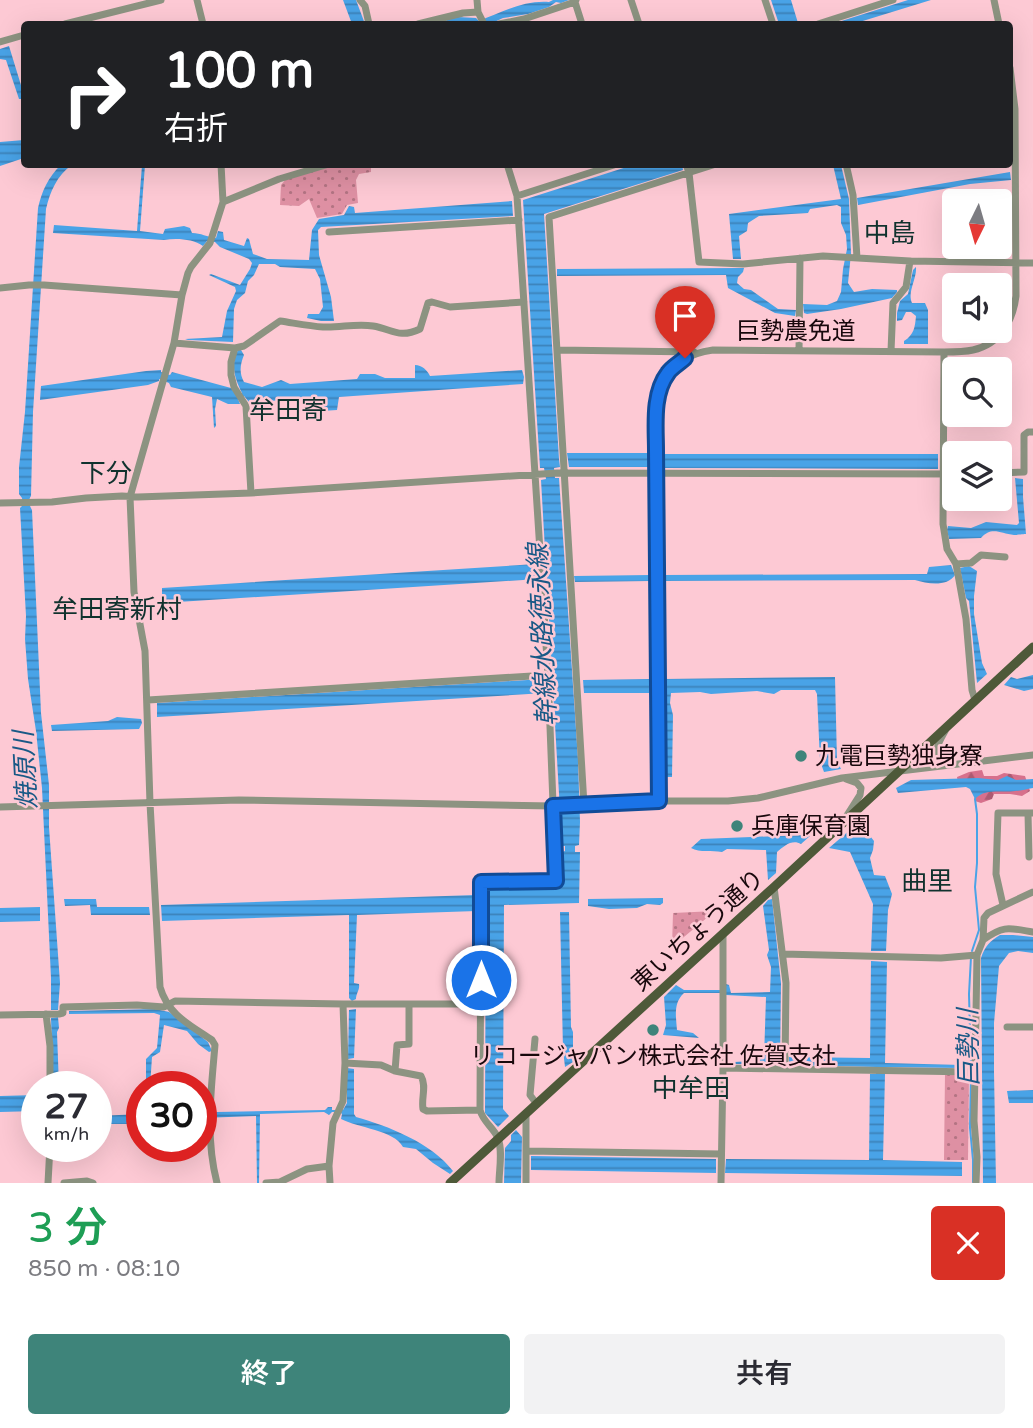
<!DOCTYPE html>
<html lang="ja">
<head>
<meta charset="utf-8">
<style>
	body { margin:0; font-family:"Varela Round","Noto Sans JP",sans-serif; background:#f2f2f3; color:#2b2b33; height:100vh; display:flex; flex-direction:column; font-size:26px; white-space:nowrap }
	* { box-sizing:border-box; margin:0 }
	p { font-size:23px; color:#7c7c81 }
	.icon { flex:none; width:38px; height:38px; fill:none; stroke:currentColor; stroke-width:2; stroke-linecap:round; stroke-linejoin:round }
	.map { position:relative; height:1183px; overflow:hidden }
	.sheet { display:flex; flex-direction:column; background:#fff; flex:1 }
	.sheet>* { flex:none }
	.banner { position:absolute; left:21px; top:21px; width:992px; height:147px; border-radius:7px; box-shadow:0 7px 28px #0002; background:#202124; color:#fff; overflow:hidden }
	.needle { width:46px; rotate:185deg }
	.fabs { position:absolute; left:942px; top:189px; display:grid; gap:14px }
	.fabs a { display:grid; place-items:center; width:70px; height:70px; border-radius:7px; background:#fff; box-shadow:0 7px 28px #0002; font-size:35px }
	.speed { position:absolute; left:21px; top:1071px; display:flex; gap:14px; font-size:35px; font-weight:700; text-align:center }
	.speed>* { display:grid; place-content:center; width:91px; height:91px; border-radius:50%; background:#fff; box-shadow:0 7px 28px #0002; line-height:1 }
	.speed small { font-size:18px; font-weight:400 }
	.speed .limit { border:10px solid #d22; background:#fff; color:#111 }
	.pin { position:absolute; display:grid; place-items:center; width:60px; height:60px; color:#fff; margin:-72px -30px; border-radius:50% 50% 50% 0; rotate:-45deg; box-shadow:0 0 7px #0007 }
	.pin .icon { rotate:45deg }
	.me { position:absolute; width:77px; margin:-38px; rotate:0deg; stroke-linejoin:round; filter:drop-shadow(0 0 5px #0008) }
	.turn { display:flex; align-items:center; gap:24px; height:147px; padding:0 28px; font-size:32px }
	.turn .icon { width:91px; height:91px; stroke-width:2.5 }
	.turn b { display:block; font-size:49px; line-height:60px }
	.round { display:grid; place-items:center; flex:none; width:74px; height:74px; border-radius:7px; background:#f2f2f3 }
	.overview { display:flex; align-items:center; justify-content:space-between; height:119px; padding:0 28px }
	h1 { font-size:42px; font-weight:600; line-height:52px; color:#1e9e55 }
	.button { display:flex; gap:14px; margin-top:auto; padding:14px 28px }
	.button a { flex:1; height:80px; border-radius:7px; background:#3e847a; color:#fff; font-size:28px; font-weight:600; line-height:80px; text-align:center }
	.button a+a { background:#f2f2f3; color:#2b2b33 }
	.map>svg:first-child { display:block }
	.green { fill:url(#green-dots) }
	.forest { fill:url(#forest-firs) }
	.water { fill:url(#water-rules) }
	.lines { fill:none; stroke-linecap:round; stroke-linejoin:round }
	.stream { stroke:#49a3e7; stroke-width:2 }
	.minor { stroke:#8c9381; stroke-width:7 }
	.major { stroke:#4e5939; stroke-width:9 }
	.route-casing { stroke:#114b97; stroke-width:18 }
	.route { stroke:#1a73e8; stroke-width:12 }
	.poi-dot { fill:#3e847a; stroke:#fdc9d4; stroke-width:2.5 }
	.labels { text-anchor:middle; stroke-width:5; stroke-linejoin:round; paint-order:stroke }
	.street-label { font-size:24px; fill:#18080c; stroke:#fdc9d4 }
	.poi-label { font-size:24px; fill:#18080c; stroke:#fdc9d4; text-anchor:start }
	.neighbourhood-label { font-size:26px; fill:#10322e; stroke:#fdc9d4 }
	.water-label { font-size:26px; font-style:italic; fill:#195986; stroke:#fdc9d4 }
</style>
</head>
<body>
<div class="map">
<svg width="1033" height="1183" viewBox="0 0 1033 1183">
	<defs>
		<pattern id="green-dots" width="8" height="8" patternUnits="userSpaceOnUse" patternTransform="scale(1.75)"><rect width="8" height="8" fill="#de90a3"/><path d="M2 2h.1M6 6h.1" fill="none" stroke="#b37483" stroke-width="1.8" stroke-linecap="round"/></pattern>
		<pattern id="forest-firs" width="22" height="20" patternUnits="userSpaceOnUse" patternTransform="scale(1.75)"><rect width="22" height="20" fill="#d7708c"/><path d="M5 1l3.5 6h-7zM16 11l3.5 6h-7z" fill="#ad5a71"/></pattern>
		<pattern id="water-rules" width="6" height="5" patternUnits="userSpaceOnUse" patternTransform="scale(1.75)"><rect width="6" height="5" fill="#49a3e7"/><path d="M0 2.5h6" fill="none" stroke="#3c83ba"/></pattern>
	</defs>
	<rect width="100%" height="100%" fill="#fdc9d4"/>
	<path class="green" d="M336 165H371V172L359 174 356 180 358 203 347 205 342 214 317 218 309 199 299 206 280 205 281 185 286 179Z
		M715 911 672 947 673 913Z
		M945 1073 969 1074 968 1160H944Z"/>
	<path class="forest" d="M982 770 984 776H997L1004 773 1025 776 1030 791 1022 796 1010 794H994L992 799 981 803 975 801 974 791 969 784H958L957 777 969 772Z"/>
	<path class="water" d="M343 0H356L365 24H352Z
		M553 0H569L561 3 556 2 549 7 528 14 503 18 490 24H433L458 17 476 18 479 21C501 12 525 0 549 2Z
		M771 0H791L798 23 797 24H779Z
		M908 0H931L853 24H832Z
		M9 46 24 95V99H19L6 60 0 59V49Z
		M24 140V158L0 166V142Z
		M61 165H72C57 175 50 192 46 209L33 412 31 496C28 500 29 505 32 510L41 713 49 785V827L60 983 58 1010H51V978L42 788 36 731 28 679 25 639 26 616 20 508 23 505 22 498 19 494V467L25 412 38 208C42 191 48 177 61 165Z
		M142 165H145L140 231 163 234 165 229 184 226 190 228 192 233C201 233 207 237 216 238L218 231 223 232 224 240 244 246 247 238 249 239 253 254 267 259 309 260 312 230 319 219 344 215 349 206 354 207 355 213 512 201 513 216 321 227 318 230 319 255 331 297 334 321H321L307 318 308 314H319L323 307 320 279 315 269 280 267 275 264H259L254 275 248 281 245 293 237 300 234 309 233 342 188 340 185 339 222 337 227 311 236 291 235 287 209 275 211 274 240 285 250 269 252 263 249 259 220 247 215 242 207 241 203 246C193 239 177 238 164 240L53 233 54 225 137 231Z
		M633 165H682L683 170 544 214 559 459 560 467 554 468 555 478H559L578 759 580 822 579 845 575 846V852H580L579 903 504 905 503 1109 509 1116 498 1127 485 1113 486 888 561 887 562 852 565 851V846H562L541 480 546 479 544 468H540L523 200Z
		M833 165H841L849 199 851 254 848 283 854 292 872 289 897 290V292L892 298 841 309 807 314 804 313 803 304 827 305 837 301 841 292 843 269 847 249 846 235 841 223V207L837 205 810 209 808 213 759 216 748 223 747 231 739 236 741 259H733L729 214 841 199Z
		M1010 172 1011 180 970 184 858 205 857 198Z
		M916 267C917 279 907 292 912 303H925L928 310V344H904V341C914 335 915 327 916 316L911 312H906L902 320 897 321V313L900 301 908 294 913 270Z
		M744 268 743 272 738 277 737 283 744 289 751 290 778 309 796 310 795 316 775 313 728 288 726 275 557 276V269Z
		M238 350H241L244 355C240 365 239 373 244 382L262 387 281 380 290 384 357 379 360 374H375L385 378H415V365C422 365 427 370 430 376L522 370 524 377 523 384 339 397 337 410 306 412 304 399 249 402 244 396 238 399 240 404H228L217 399 215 409 216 426 214 428 212 397 171 387 169 383 159 379V381L148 385 40 400 41 386 146 371 161 370V372L170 375 172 372 231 388 237 396 242 393C235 379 230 365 238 350Z
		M567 453H649L650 467H569Z
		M661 454H938V469L662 468Z
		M1015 478 1023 479V497L1026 534C1025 534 1014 535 1014 535 1000 533 991 526 981 538L949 539 947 530 948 526 971 528 986 522 1017 525 1019 523Z
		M536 564 538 579 162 603V588Z
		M951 565 955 575C947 587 928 584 915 580L664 581 663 575 927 574 929 567Z
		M969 566 977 571 974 596V614L982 663 987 674 977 683 969 601 966 598 960 568Z
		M650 575V581L575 582 574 576Z
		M1033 675V689L1024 691 1004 685 1011 677 1017 679Z
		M835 677 837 761 841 769 824 772 820 761 817 694 815 690H781L774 694 757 691 711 694 700 692 671 693 670 703 673 715 672 777H665L664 679Z
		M543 679 545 693 157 717V703Z
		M649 679V693H584L583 680Z
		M117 717 141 719 142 723 139 729 52 731 51 725 108 721Z
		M1007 776 1016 780 1033 779V788C1027 789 1021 791 1015 791 1001 793 985 788 975 799L970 789 966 787 898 793 896 788 911 780 978 778 998 780Z
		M859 822 874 841 873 850 870 858 874 875 885 876 892 894 888 910 886 951H871L873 904 850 852 829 848Z
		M806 835 810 836 801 844C792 839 784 846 777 852L776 873 768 880 766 850 727 849 722 852C712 850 700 853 691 848L701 839Z
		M477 895V911L357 915 354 983 359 984C360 990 356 993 356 999L352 1001 349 998V915L162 921 161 905Z
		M663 898V903L660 905 647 904 637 908 609 909 588 906V899Z
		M64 899H96L97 907H149L150 915H91L90 905 65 906Z
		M772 899 781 983 780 1065 735 1064 734 1062 752 1061 764 1058 766 997 726 995V984L729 985 731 993 770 992 771 967 767 955 769 950 763 906 768 900Z
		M40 907V921L0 922V908Z
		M560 912H569L571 1027 573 1032V1062L565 1067 563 1050Z
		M1000 935H1013L1033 937V953L1018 951 1009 953 999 966 994 1023V1072L996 1183H983L981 958C985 946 990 941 1000 935Z
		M871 961 887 962 885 1063 962 1065 961 1068 878 1067 885 1074 883 1160 962 1162V1176L725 1173 726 1159 869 1160 870 1074H876V1067L789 1065V1057L870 1058Z
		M676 985 684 990H720V993H684C673 1003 676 1017 677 1030L693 1033 699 1038 663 1035 666 1025 664 997Z
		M155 1009 169 1012 208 1042 212 1051 209 1052 198 1044 187 1031 164 1025 160 1052 152 1057 150 1087H146V1059L157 1048 160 1015 154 1013 69 1014V1011Z
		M356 1009 354 1058 348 1059 349 1010Z
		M58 1017 59 1028 57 1032 59 1087H53L51 1018Z
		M347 1068 354 1069V1114L356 1117C388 1126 432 1143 453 1171L450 1174 433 1163 416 1149 403 1147C394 1130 358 1128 341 1119L342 1114 340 1112H332L329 1115 324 1112 260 1114 259 1183H257L256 1116 201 1118V1115L217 1112 325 1110 328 1107H332V1110H343L347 1103Z
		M1033 1090V1103H1009L1007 1091Z
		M37 1095V1111L0 1112V1096Z
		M142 1114V1124H96V1116Z
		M516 1130 522 1137 521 1183H504L505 1148 511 1141V1135Z
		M531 1156 716 1159V1173L531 1170Z"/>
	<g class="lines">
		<path class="stream" d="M972 951 979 930 975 887 977 863V814L975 799
			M971 1070 969 994 971 957
			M971 1076 970 1128 973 1160V1182"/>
		<path class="minor" d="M197 0 203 24
			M360 0 365 6 369 24
			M477 0 478 12
			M631 0 639 24
			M765 0 773 24
			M994 0 999 24
			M575 2 582 24
			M65 24 161 0
			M418 24 463 13 478 12 484 24
			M499 24 524 19 575 2 576 0
			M818 24 893 0
			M0 42 24 35
			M221 164 223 202
			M686 164 689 173 699 262 743 264 823 256 910 261 1033 263
			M846 164 853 195 857 258
			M517 196 617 164
			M329 232 519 220
			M0 288 29 285H44L182 295
			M174 343 235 348
			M558 350 694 352
			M799 351 800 258
			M891 351 893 303 906 287 910 261
			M944 352 943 524 947 549 956 564 959 580 966 619 972 690 975 700
			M999 473 1024 472V435L1028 432H1033
			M251 493 246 406 234 387 231 375V362L235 348 244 346 280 321C294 323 309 326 323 327 340 328 356 323 373 326 392 329 399 339 420 329L428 303 432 302 450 307 524 302
			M0 503 52 502 86 498 122 496 138 497 251 493 557 473 954 474
			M956 564 971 563 981 555 1005 557
			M148 700 548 675
			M945 731C939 742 934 748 941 759L953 763
			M659 801 656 451C657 402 651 359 713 350L944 352C954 352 964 352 973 350 1000 344 1013 321 1016 296L1015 109 1010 68
			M584 805 549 217 716 164
			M0 807 239 800 553 806 659 801H728L758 798 842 778 1033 755
			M1028 813 1029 857
			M846 817 860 795 861 788 857 783 846 779
			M774 887 786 983 785 1068
			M1003 905 996 874 998 813H1033
			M983 940C1004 925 1009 928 1033 932
			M783 954 941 958 977 955
			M46 1014 50 1046V1087
			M0 1015 59 1014 63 1013V1007L137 1005 164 1007 175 1001 343 1004H481
			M1007 1027H1033
			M535 1039 530 1095 536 1103
			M345 1063 381 1065 395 1071 421 1076C427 1086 421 1098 423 1109L427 1111 480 1110
			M723 1068 975 1072 977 955 983 940 984 918 988 913 1033 892
			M395 1071 397 1045 409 1044V1004
			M975 1072 974 1121 977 1157 976 1183
			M527 1151 721 1154
			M329 1166 330 1183
			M48 1183 50 1146
			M64 1183 87 1181 93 1183
			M217 1183C205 1137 211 1092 215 1045L212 1040C190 1025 168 1015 160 987L150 803 145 651 134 592 130 497 174 343 182 295 188 273 191 267 210 243 223 202 279 179 329 164
			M266 1183 280 1182 307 1169 329 1166 333 1123 343 1101 345 1063 343 1004
			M499 1183C499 1170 503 1151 498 1138 493 1127 483 1122 480 1110L481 882 556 881 548 675 517 196 507 164
			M526 1183V1113
			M721 1183 723 1068V933"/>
		<path class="major" d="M450 1183 774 887 1033 647"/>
	</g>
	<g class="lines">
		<g class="route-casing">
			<path id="route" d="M481 980V882L556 881 553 806 659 801 656 451C656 426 652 394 668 373 672 367 680 363 685 358"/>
		</g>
		<use href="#route" class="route"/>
	</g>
	<g class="poi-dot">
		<circle cx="801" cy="756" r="7"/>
		<circle cx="737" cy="826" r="7"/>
		<circle cx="653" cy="1030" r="7"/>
	</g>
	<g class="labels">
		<g class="street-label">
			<text x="796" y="339">巨勢農免道</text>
			<text transform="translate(698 930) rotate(-42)" y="8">東いちょう通り</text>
		</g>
		<g class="poi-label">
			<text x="815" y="764">九電巨勢独身寮</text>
			<text x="751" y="834">兵庫保育園</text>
			<text x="653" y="1064" text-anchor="middle">リコージャパン株式会社 佐賀支社</text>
		</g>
		<g class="neighbourhood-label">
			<text x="890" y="242">中島</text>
			<text x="288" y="419">牟田寄</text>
			<text x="106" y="482">下分</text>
			<text x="117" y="618">牟田寄新村</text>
			<text x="927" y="890">曲里</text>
			<text x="691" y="1097">中牟田</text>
		</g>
		<g class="water-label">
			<text transform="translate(542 635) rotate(-93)" y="9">幹線水路徳永線</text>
			<text transform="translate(25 770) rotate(-93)" y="9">焼原川</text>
			<text transform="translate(968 1048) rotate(-91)" y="9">巨勢川</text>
		</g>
	</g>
</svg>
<div class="fabs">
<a><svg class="needle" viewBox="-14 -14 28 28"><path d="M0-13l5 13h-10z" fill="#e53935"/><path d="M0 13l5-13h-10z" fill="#7c7c81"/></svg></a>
<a><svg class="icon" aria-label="sound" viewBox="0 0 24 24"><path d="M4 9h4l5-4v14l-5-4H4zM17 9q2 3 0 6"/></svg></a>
<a><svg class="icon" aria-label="search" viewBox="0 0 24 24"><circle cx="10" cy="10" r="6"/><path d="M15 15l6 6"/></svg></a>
<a><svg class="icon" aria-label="layers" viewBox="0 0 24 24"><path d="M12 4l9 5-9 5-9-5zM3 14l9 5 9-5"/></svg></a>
</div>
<div class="speed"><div>27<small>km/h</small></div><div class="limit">30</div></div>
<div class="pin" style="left:685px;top:358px;background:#d93025"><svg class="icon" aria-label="arrive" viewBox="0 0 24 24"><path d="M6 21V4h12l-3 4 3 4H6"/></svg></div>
<svg class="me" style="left:481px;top:980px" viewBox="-20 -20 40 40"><circle r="17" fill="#1a73e8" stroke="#fff" stroke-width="3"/><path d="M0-11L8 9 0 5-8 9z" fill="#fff"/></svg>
<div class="banner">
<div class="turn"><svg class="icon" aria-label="right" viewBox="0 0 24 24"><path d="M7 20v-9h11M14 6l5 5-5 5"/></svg><div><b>100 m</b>右折</div></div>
</div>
</div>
<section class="sheet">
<div class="overview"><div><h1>3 分</h1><p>850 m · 08:10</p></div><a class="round" style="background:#d93025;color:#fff"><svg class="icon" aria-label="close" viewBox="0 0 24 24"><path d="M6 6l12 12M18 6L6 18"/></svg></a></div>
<div class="button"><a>終了</a><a>共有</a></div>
</section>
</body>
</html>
